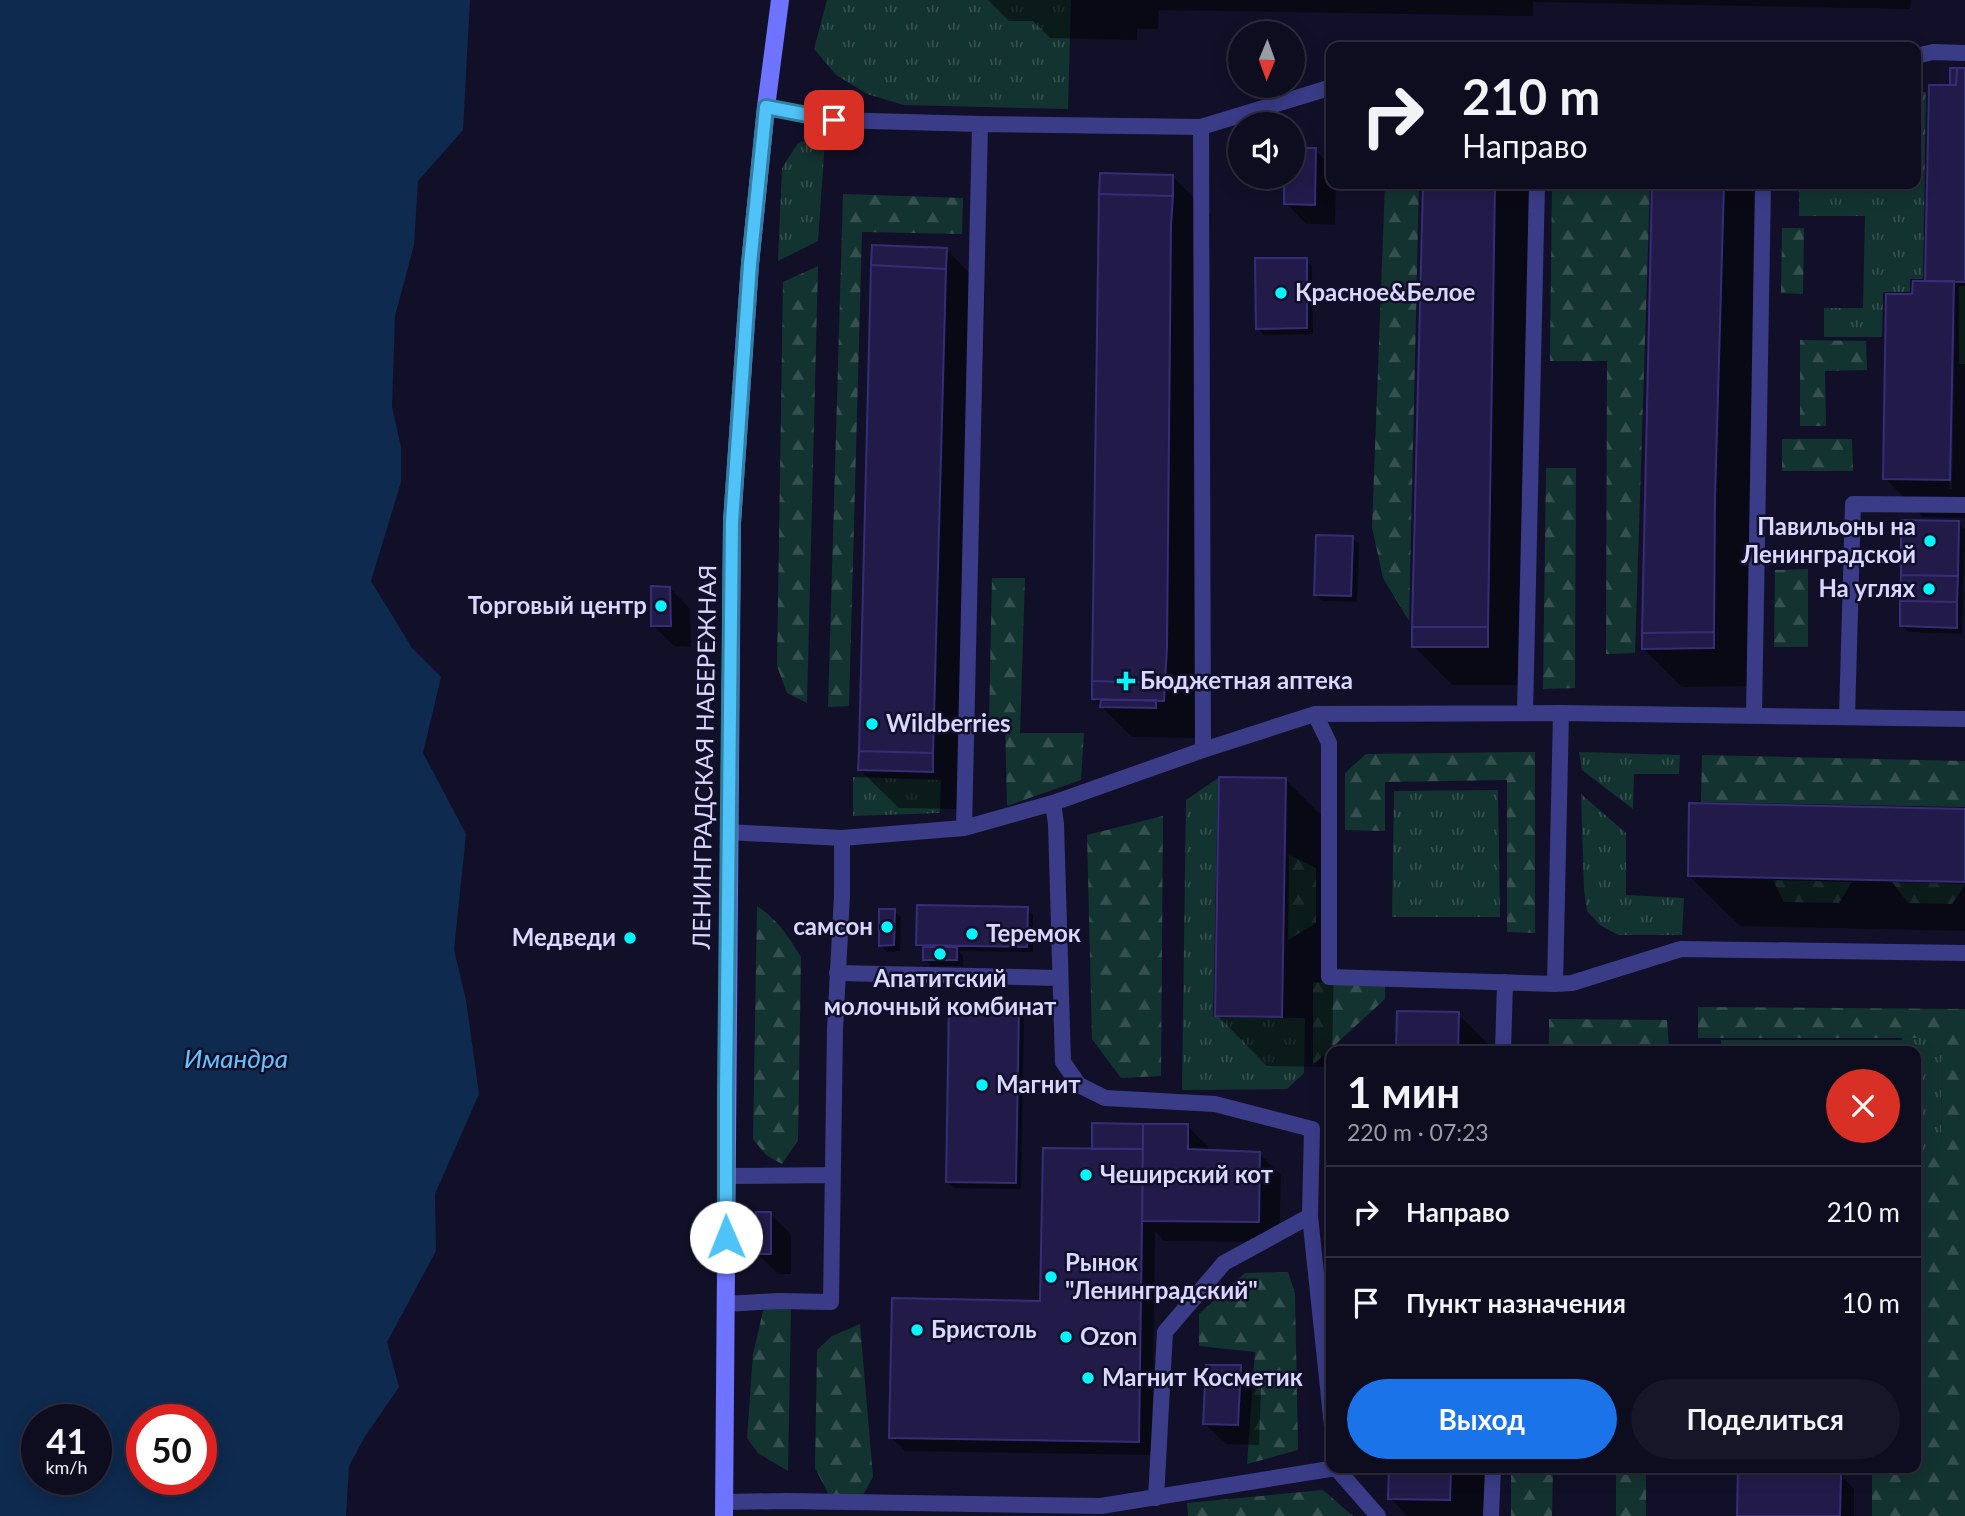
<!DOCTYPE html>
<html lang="ru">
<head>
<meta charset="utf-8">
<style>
	body { margin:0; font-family:Lato,sans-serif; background:#171528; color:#f1f3f6; height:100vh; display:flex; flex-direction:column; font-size:26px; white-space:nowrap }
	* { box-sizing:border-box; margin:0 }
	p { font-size:23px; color:#9b9ba4 }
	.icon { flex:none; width:38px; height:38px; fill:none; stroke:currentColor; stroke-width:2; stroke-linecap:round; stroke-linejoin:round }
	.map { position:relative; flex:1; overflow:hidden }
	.panel { position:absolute; left:1326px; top:1046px; width:595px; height:427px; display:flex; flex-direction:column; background:#0e0c1f; border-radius:14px; box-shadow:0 4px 18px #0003,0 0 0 2px #2e2c3d }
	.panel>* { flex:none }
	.guide { position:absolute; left:1326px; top:42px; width:595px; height:147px; border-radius:14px; box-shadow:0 4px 18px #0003,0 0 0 2px #2e2c3d; background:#0e0c1f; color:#f1f3f6; overflow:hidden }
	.needle { width:46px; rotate:181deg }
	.controls { position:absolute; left:1228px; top:21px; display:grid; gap:14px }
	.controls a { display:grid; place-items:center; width:77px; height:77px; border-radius:50%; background:#0e0c1f; box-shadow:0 4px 18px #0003,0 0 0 2px #2e2c3d; font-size:35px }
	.speed { position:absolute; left:21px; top:1404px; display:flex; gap:14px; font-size:35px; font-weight:700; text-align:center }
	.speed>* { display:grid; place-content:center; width:91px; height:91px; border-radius:50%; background:#0e0c1f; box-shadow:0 4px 18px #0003,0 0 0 2px #2e2c3d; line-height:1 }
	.speed small { font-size:18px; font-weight:400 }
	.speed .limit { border:10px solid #d22; background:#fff; color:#111 }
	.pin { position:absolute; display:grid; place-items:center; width:60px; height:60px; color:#fff; margin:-30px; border-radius:14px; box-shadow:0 4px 10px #0006 }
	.me { position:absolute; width:77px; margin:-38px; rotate:359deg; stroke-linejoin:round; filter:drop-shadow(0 0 5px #0008) }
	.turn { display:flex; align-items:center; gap:24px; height:147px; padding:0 21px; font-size:32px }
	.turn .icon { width:91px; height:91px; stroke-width:2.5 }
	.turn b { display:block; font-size:49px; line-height:60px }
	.round { display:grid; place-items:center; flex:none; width:74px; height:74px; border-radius:37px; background:#171528 }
	.head { display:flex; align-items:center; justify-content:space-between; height:119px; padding:0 21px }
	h1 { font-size:42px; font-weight:700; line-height:52px }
	.primary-button { display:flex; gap:14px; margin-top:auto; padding:14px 21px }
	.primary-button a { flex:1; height:80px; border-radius:42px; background:#1a73e8; color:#fff; font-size:28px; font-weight:700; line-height:80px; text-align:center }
	.primary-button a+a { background:#171528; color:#f1f3f6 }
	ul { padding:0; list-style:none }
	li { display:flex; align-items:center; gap:21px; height:91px; padding:0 21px; border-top:2px solid #2e2c3d }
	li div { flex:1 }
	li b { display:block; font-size:26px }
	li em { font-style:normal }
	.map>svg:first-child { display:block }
	.grass { fill:url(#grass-tufts) }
	.forest { fill:url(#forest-firs) }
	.pitch { fill:#133330 }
	.water { fill:#0e2a4f; fill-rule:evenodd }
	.shadow { fill:#0007; fill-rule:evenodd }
	.building { fill:#221b4a; stroke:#372d76; stroke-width:2 }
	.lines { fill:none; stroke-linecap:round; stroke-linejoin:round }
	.service { stroke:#3a3c88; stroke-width:16 }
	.secondary { stroke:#6e74ff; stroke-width:18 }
	.route-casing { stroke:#337fa1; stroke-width:18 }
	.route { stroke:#4fc3f7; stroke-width:12 }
	.poi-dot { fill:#03f6ff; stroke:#121029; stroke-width:2.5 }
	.labels { text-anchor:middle; stroke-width:5; stroke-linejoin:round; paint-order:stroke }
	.poi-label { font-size:24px; font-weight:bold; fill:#d9d7ff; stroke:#121029; text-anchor:start }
	.street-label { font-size:24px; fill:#d9d7ff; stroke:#121029 }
	.water-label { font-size:26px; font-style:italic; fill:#65c2ff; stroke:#121029 }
</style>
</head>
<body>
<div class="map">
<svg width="1965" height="1516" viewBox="0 0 1965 1516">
	<defs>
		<pattern id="grass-tufts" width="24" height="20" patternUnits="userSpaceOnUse" patternTransform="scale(1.75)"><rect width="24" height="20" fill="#133330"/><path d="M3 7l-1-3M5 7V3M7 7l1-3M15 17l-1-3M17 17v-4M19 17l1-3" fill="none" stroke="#35504f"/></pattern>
		<pattern id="forest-firs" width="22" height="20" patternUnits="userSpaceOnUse" patternTransform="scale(1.75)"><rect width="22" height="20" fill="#133330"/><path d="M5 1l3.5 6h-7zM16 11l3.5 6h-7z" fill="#35504f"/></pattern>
	</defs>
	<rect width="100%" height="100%" fill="#121029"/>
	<path class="grass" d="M827 0H1071L1068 109 904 105 867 94 836 75 814 49Z
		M1916 92H1926L1923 279H1910V292H1883L1882 337H1824V308H1863L1865 216H1799V184H1916Z
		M814 138 825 141 818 241 778 261 782 168 798 143Z
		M1579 752 1680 755 1679 774H1634L1633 809 1582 770Z
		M853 777 941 780 940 813 853 816Z
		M1218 778 1213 1017 1305 1018 1304 1073 1287 1089 1182 1090 1186 800Z
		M1498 790 1500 917H1392L1394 791Z
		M1581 794 1626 833V895L1684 898 1682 935H1618L1600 925 1587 911 1584 890Z
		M1902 1038H1942L1941 1153H1916V1052H1902Z"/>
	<path class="forest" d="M1385 184H1419L1409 621 1383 578 1372 527Z
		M1552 184H1650L1635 653 1606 654 1607 361H1550Z
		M843 194 963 198 962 234 862 232 849 706 828 707Z
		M1782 228H1804L1803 294 1781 293Z
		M818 266 807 703 787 693 777 666 783 282Z
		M1959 286H1965V364H1959Z
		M1800 340 1866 341 1867 370 1825 371 1826 426H1800Z
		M1782 439H1852L1853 471H1782Z
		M1546 468H1576L1575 688 1543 689Z
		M1808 569V647H1774L1775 570Z
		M992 578H1025L1020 733H1084L1081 780 1007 806 1005 720H989Z
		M1535 752V933L1507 932V780L1385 782V831L1345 830V773L1366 754Z
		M1702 755 1965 761V807L1701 802Z
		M1163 816 1161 1076 1121 1078 1092 1039 1087 835Z
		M1289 855 1316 868V923L1288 940Z
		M1773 880 1852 882 1839 903 1784 902Z
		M1892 882 1965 884V885L1952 904 1908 903Z
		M757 906C778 920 788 936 801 957L798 1140 782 1164 766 1155 753 1139Z
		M1313 982 1385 986V999L1313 1065Z
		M1698 1007 1965 1009V1516H1872V1468H1916V1153H1941L1942 1038H1698Z
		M1549 1019 1667 1020 1669 1048H1645V1052H1614L1613 1048 1549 1049Z
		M1288 1272 1295 1294 1298 1450 1247 1464 1255 1352 1199 1346V1314L1245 1273Z
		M783 1306 791 1308 788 1471 758 1453 747 1438 753 1354 763 1311Z
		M860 1324 873 1477 863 1495H829L815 1468 817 1350 832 1336Z
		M1511 1468H1553L1552 1516H1511Z
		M1616 1468H1646V1516H1616Z
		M1323 1490 1353 1516H1188L1187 1503Z"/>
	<path class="pitch" d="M1721 1040H1902V1052H1721Z"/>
	<path class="water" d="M0 0H470L463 130 418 181 414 245 395 316 392 407 401 447V482L371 581 412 648 441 677 423 753 466 834 454 950 466 1000 479 1094 435 1194 436 1251 387 1342 399 1387 364 1438 349 1466 346 1516H0ZM37 1419H96V1479H37ZM142 1419H201V1479H142Z"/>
	<path class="shadow" d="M988 0H1911L1910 9 1533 2V16L1159 10 1158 29H1137V40L1050 38 1033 21H1009Z
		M1965 70V518L1923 517 1885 478 1914 296 1927 283 1952 87ZM1952 319H1955L1952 489H1949Z
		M1315 150 1332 167V184H1336L1335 225 1306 224 1286 203V177H1293Z
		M1173 177 1211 215 1209 265 1202 738 1132 737 1094 699Z
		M1425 184H1534L1526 685H1452L1414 646Z
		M1654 184H1763L1752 686 1682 687 1643 648Z
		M947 250 985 289 971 809 899 808 860 770Z
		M1306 260 1312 266 1313 334 1264 335 1258 329Z
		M1958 523 1965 530 1962 634 1908 632 1902 626Z
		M1352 538 1359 544 1357 602 1322 601 1315 594Z
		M670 588 690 609 691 647 674 646 653 625Z
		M1285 779 1336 830 1332 1067 1267 1066 1217 1015Z
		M1965 810V931L1740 926 1689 876Z
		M1027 908 1033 915V952L958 951 963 955V966H931L925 959V951L918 944Z
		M894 911 901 917 900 951 887 952 881 945Z
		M1018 1008 1024 1015 1021 1189 954 1188 947 1181Z
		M1458 1014 1496 1052H1398Z
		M1187 1126 1208 1146V1151L1260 1154 1281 1175 1279 1242 1164 1241 1155 1231 1152 1455 905 1451 891 1437 1042 1302 1093 1150Z
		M770 1214 791 1234V1274H778L757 1253Z
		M1240 1367 1261 1388 1259 1445 1226 1444 1205 1424Z
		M1390 1468H1490L1489 1516H1408L1390 1498Z
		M1682 1468H1787L1786 1474 1841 1475 1854 1489V1516H1738L1739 1475 1688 1474Z"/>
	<path class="building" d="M1950 68H1957L1956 85H1950Z
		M1957 68H1965V282L1925 281 1929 85H1956Z
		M1293 148H1316L1315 205 1284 204V177H1293Z
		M1100 173 1173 175V196L1099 194Z
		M1423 184H1495L1488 627H1412Z
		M1652 184H1724L1715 499 1714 632 1642 633Z
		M1099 194 1173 196 1171 225 1167 646 1165 683 1092 681Z
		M872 245 947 248 946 269 871 265Z
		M1255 258H1307V328L1256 329Z
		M871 265 946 269 933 753 859 751Z
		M1913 281H1954L1950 480 1883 479 1886 294H1912Z
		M1901 520 1959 521 1958 576 1901 575Z
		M1316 535 1353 536 1351 596 1314 595Z
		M1901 575 1958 576 1957 602 1900 601Z
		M651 586 670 587 671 626H651Z
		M1900 601 1957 602V628L1900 626Z
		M1412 627H1488V647H1412Z
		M1714 632V648L1642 649V633Z
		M1092 681 1165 683 1164 701 1092 699Z
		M1101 700H1156V708L1100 707Z
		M859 751 933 753V772L858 770Z
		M1219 777 1286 778 1282 1017 1215 1016Z
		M1689 803 1965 809V882L1688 876Z
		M917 905 1028 907 1027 947 916 945Z
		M879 909H895L894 945 879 946Z
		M923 947H957V960H923Z
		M949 1004 1019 1007 1016 1183 946 1182Z
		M1397 1011 1459 1012 1458 1052H1396Z
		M1092 1123 1143 1124V1149H1092Z
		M1143 1124H1188V1149L1260 1152 1259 1222 1142 1221Z
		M1043 1148 1143 1149 1139 1442 889 1438 892 1298 1040 1301Z
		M756 1212H771V1254H755Z
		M1206 1365H1241L1238 1425 1203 1424Z
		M1389 1468H1451L1450 1500 1388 1499Z
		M1738 1468H1773V1472L1841 1473 1840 1516H1737Z"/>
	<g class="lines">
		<path class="service" d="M1916 56 1933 52 1965 53
			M766 107 834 120 980 124 1201 127 1332 87
			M1201 127 1203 750
			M1525 713 1537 184
			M1561 713 1555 984 1572 983 1681 949 1965 953
			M1315 714 1329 743V977L1555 984
			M1754 716 1763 184
			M1847 717 1853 504 1965 505
			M1053 803 1056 824 1063 1062 1079 1085 1105 1098 1215 1104 1312 1129 1310 1216 1332 1426
			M964 828 980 124
			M728 832 842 838 964 828 1053 803 1203 750 1315 714 1561 713 1965 719
			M837 973 1060 978
			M1503 1052 1505 982
			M725 1176 833 1175
			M725 1304 778 1301 831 1302 835 1029 842 895V838
			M1156 1498 1165 1332 1224 1263 1310 1216
			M724 1502 786 1501 1101 1506 1336 1468 1378 1516
			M1491 1516 1493 1468"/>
		<path class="secondary" d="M724 1516 732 522 750 264 766 107 780 0"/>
	</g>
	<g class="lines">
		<g class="route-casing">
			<path id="route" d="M726 1237V1093L732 522 750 264 766 107 834 120"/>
		</g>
		<use href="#route" class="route"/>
	</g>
	<g class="poi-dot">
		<circle cx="1281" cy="293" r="7"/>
		<circle cx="1930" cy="541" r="7"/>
		<circle cx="1929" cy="589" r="7"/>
		<circle cx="661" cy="606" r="7"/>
		<path d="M1122.5 670.5h7v7h7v7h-7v7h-7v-7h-7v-7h7z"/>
		<circle cx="872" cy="724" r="7"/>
		<circle cx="887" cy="927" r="7"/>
		<circle cx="972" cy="934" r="7"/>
		<circle cx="630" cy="938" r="7"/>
		<circle cx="940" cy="954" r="7"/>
		<circle cx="982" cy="1085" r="7"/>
		<circle cx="1086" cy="1175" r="7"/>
		<circle cx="1051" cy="1277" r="7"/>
		<circle cx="917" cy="1330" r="7"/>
		<circle cx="1066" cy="1337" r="7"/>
		<circle cx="1088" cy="1378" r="7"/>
	</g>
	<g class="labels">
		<g class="poi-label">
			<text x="1295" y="301">Красное&amp;Белое</text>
			<text x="1916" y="535" text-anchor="end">Павильоны на<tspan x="1916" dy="28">Ленинградской</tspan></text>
			<text x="1915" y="597" text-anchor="end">На углях</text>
			<text x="647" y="614" text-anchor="end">Торговый центр</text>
			<text x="1140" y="689">Бюджетная аптека</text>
			<text x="886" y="732">Wildberries</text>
			<text x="873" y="935" text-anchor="end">самсон</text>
			<text x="986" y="942">Теремок</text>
			<text x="616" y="946" text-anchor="end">Медведи</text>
			<text x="940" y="987" text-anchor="middle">Апатитский<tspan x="940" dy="28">молочный комбинат</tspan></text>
			<text x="996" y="1093">Магнит</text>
			<text x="1100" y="1183">Чеширский кот</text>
			<text x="1065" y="1271">Рынок<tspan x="1065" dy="28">"Ленинградский"</tspan></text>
			<text x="931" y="1338">Бристоль</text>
			<text x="1080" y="1345">Ozon</text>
			<text x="1102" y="1386">Магнит Косметик</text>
		</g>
		<g class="street-label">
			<text transform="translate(705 757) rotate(-89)" y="8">ЛЕНИНГРАДСКАЯ НАБЕРЕЖНАЯ</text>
		</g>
		<g class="water-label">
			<text x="236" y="1068">Имандра</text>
		</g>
	</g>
</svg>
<div class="controls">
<a><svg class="needle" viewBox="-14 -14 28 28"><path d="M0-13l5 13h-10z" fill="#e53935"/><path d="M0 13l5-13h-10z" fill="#9b9ba4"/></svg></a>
<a><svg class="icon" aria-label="sound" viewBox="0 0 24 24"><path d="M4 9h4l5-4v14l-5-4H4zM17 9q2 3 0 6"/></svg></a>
</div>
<div class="speed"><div>41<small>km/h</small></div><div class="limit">50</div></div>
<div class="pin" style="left:834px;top:120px;background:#d93025"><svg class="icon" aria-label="arrive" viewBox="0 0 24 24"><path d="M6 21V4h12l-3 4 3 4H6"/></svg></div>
<svg class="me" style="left:726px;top:1237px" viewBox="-20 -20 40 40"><circle r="19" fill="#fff"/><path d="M0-13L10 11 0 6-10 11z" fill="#4fc3f7"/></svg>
<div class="guide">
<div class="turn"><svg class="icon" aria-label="right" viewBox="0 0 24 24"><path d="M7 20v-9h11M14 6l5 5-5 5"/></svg><div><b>210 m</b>Направо</div></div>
</div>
<section class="panel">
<div class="head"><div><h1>1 мин</h1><p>220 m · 07:23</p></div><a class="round" style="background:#d93025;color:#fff"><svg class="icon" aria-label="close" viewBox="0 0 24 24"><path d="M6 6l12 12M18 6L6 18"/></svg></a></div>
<ul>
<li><svg class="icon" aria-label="right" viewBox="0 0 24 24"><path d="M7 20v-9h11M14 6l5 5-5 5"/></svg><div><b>Направо</b></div><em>210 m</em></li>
<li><svg class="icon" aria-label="arrive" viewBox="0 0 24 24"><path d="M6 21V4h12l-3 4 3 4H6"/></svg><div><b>Пункт назначения</b></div><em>10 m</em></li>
</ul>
<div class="primary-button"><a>Выход</a><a>Поделиться</a></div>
</section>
</div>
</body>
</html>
